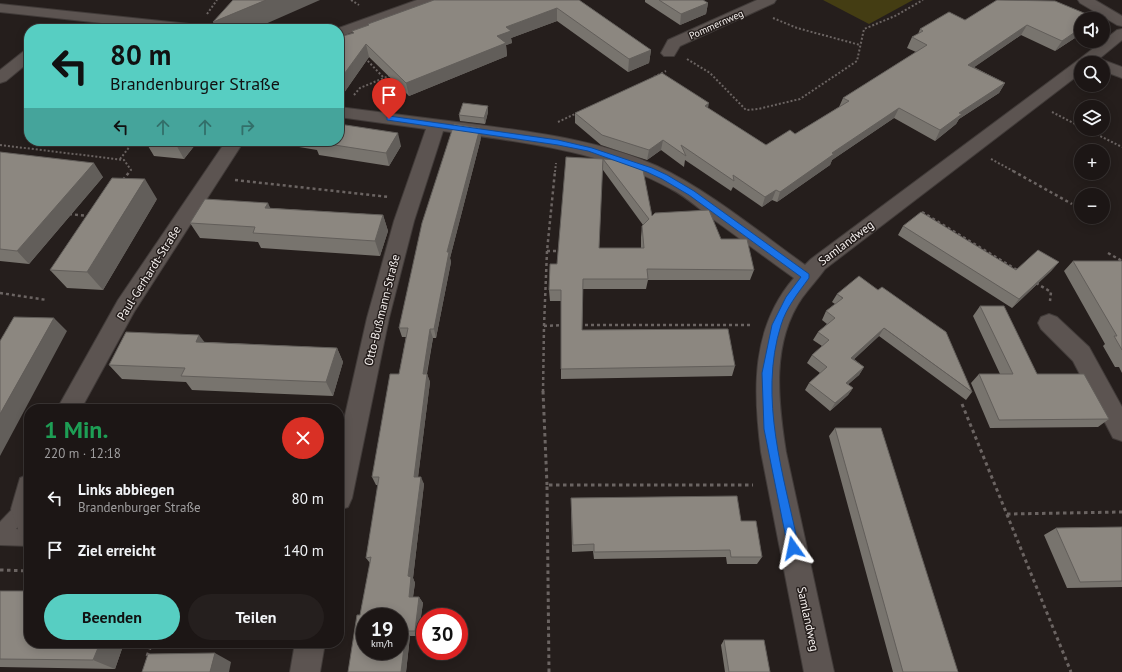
<!DOCTYPE html>
<html lang="de">
<head>
<meta charset="utf-8">
<style>
	body { margin:0; font-family:"PT Sans",sans-serif; background:#251f1e; color:#f1f3f6; height:100vh; display:flex; flex-direction:column; font-size:15px; white-space:nowrap }
	* { box-sizing:border-box; margin:0 }
	p { font-size:13px; color:#a09fa0 }
	.icon { flex:none; width:22px; height:22px; fill:none; stroke:currentColor; stroke-width:2; stroke-linecap:round; stroke-linejoin:round }
	.map { position:relative; flex:1; overflow:hidden }
	.details { position:absolute; left:24px; top:404px; width:320px; height:244px; display:flex; flex-direction:column; background:#1c1615; border-radius:16px; box-shadow:0 2px 10px #0003,0 0 0 1px #3a3534 }
	.details>* { flex:none }
	.guide { position:absolute; left:24px; top:24px; width:320px; height:122px; border-radius:16px; box-shadow:0 2px 10px #0003,0 0 0 1px #3a3534; background:#57cec2; color:#111; overflow:hidden }
	.fabs { position:absolute; left:1074px; top:12px; display:grid; gap:8px }
	.fabs a { display:grid; place-items:center; width:36px; height:36px; border-radius:50%; background:#1c1615; box-shadow:0 2px 10px #0003,0 0 0 1px #3a3534; font-size:20px }
	.speed { position:absolute; left:356px; top:608px; display:flex; gap:8px; font-size:20px; font-weight:700; text-align:center }
	.speed>* { display:grid; place-content:center; width:52px; height:52px; border-radius:50%; background:#1c1615; box-shadow:0 2px 10px #0003,0 0 0 1px #3a3534; line-height:1 }
	.speed small { font-size:10px; font-weight:400 }
	.speed .limit { border:6px solid #d22; background:#fff; color:#111 }
	.pin { position:absolute; display:grid; place-items:center; width:34px; height:34px; color:#fff; margin:-41px -17px; border-radius:50% 50% 50% 0; rotate:-45deg; box-shadow:0 0 4px #0007 }
	.pin .icon { rotate:45deg }
	.me { position:absolute; width:44px; margin:-22px; rotate:348deg; stroke-linejoin:round; filter:drop-shadow(0 0 3px #0008) }
	.turn { display:flex; align-items:center; gap:14px; height:84px; padding:0 20px; font-size:18px }
	.turn .icon { width:52px; height:52px; stroke-width:2.5 }
	.turn b { display:block; font-size:28px; line-height:34px }
	.lanes { display:flex; align-items:center; height:38px; padding:0 20px; background:#0003; justify-content:center; gap:20px; direction:ltr }
	.lanes .off { opacity:.35 }
	.round { display:grid; place-items:center; flex:none; width:42px; height:42px; border-radius:21px; background:#251f1e }
	.summary { display:flex; align-items:center; justify-content:space-between; height:68px; padding:0 20px }
	h1 { font-size:24px; font-weight:800; line-height:30px; color:#1e9e55 }
	.action { display:flex; gap:8px; margin-top:auto; padding:8px 20px }
	.action a { flex:1; height:46px; border-radius:24px; background:#57cec2; color:#111; font-size:16px; font-weight:800; line-height:46px; text-align:center }
	.action a+a { background:#251f1e; color:#f1f3f6 }
	ul { padding:0; list-style:none }
	li { display:flex; align-items:center; gap:12px; height:52px; padding:0 20px }
	li div { flex:1 }
	li b { display:block; font-size:15px }
	li em { font-style:normal }
	.map>svg:first-child { display:block }
	.green { fill:#443d13 }
	.lines { fill:none; stroke-linecap:round; stroke-linejoin:round }
	.service-casing { stroke:#413b39; stroke-width:2 }
	.minor-casing { stroke:#413b39; stroke-width:2 }
	.path-far2 { stroke:#6b6462; stroke-width:2; stroke-dasharray:2 2; stroke-linecap:butt }
	.path-far1 { stroke:#6b6462; stroke-width:2.5; stroke-dasharray:3 3; stroke-linecap:butt }
	.path { stroke:#6b6462; stroke-width:3; stroke-dasharray:3.5 3.5; stroke-linecap:butt }
	.service { fill:#5c5451; fill-rule:evenodd }
	.minor { fill:#5c5451; fill-rule:evenodd }
	.wall { fill:#78746e }
	.shaded-wall { fill:#625e5a }
	.building { fill:#8c8780; stroke:#625e5a; fill-rule:evenodd }
	.route { fill:#1a73e8; stroke:#114b97 }
	.labels { text-anchor:middle; stroke-width:3; stroke-linejoin:round; paint-order:stroke }
	.far-street-label { font-size:10px; fill:#f6f1ef; stroke:#251e1c }
	.street-label { font-size:12px; fill:#f6f1ef; stroke:#251e1c }
</style>
</head>
<body>
<div class="map">
<svg width="1122" height="672" viewBox="0 0 1122 672">
	<rect width="100%" height="100%" fill="#251e1c"/>
	<path class="green" d="M823 0H913L869 24Z"/>
	<g class="lines">
		<g class="service-casing">
			<path id="service" d="M24 501 29 503V515L16 529 29 530V546L0 545V522L18 503Z"/>
		</g>
		<g class="minor-casing">
			<path id="minor" d="M417 0H437L435 3 339 37V29H336Z
				M757 0H776L774 3 680 46 674 56H664L661 53 668 40Z
				M1078 0H1095L1122 16V26L1117 25 1080 3Z
				M0 4 199 25 204 26 206 29H157L0 12Z
				M1122 29V40L1094 63H1081V73L825 269C818 279 809 288 802 298 771 343 778 401 786 452L834 672H804L761 452C753 390 751 328 794 278 766 258 738 237 710 217 698 208 685 196 671 189 601 150 521 142 443 131L414 221 389 318 352 498 348 507 339 510V442L367 318 394 221 426 129 339 117V107C386 113 433 119 480 125 540 133 601 141 657 166 708 190 759 232 805 265L811 259 1077 61 1117 30Z
				M29 49V62L6 81 0 83V70L24 51Z
				M1103 60 1122 67V78L1103 71V63H1097Z
				M226 141H244L134 312 81 409H57L118 300Z
				M1049 314 1057 317 1089 347 1122 407V441L1113 438 1073 361 1041 329 1038 323 1041 317Z
				M29 474V539L20 535 11 509 20 478Z
				M295 643H325L320 672H290Z"/>
		</g>
		<path class="path-far2" d="M351 0 359 5
			M207 14 217 0
			M773 18 797 28 860 45
			M365 58 384 78
			M687 59 710 73 746 110 758 109 800 99 857 61 864 29 895 16 923 0
			M654 77 666 71
			M354 95 360 88 391 75
			M1052 112 1081 127
			M558 122 577 113
			M1086 129 1122 147
			M0 145 124 160 131 170 129 172
			M120 159 134 141
			M991 159 1015 172
			M555 172 556 163"/>
		<path class="path-far1" d="M1013 171 1072 204
			M123 180 130 171
			M235 180 389 197
			M922 212 1017 270
			M69 214 88 216
			M547 251H561
			M1108 253 1122 261
			M1036 283 1051 292 1050 301
			M0 293 47 300
			M579 325H752
			M544 326 547 251 555 171
			M543 392 544 326 564 325"/>
		<path class="path" d="M543 391 547 485
			M962 404 1071 672
			M1007 514 1122 512
			M0 570 29 571
			M147 656 152 643
			M549 672 547 485H753"/>
		<use href="#service" class="service"/>
		<use href="#minor" class="minor"/>
	</g>
	<path class="wall" d="M579 0 651 50 649 63 628 72 557 21 511 38 512 43 506 45 507 56 409 96 369 57 339 100V37L353 33 352 31 368 26V24Z
		M645 0H703L708 3 706 14 680 25 645 2Z
		M1081 19V34L1055 51 1021 35 974 67 1005 83 999 93 959 119 956 124 935 141 894 118 832 160 830 165 777 202 772 200 762 207 733 187 731 191 685 160 684 167 661 150 647 160 601 145 575 123V113L708 108 766 145 795 134 839 107 843 98 916 52 907 48 912 37 918 34 920 29 965 20Z
		M488 112 485 124 460 121 459 115Z
		M481 138 450 258 451 262 436 338H433L427 374 430 382 418 477 424 484 413 578 415 583 413 597H419L423 603 418 636H410L406 672H348L360 615 370 563 366 558 378 485H376L372 477 399 374 406 337H402L399 328Z
		M145 141H203L200 146 195 145 184 159 154 156Z
		M263 141H339L401 146 389 166 319 155 317 150Z
		M0 152 103 177 29 264 0 261Z
		M603 159 652 216 721 239 754 270 750 280H648L646 289H583L582 330 735 366 732 376 561 379V301H550L549 290 557 264 641 248V237L642 226 643 225 603 170Z
		M157 199 103 290 67 288 50 270Z
		M270 208 383 215 388 231 380 256 261 248 258 242 200 238 190 223Z
		M903 226 1016 270 1059 262 1051 271 1012 308 898 235Z
		M1073 261H1122V373L1119 367H1115L1103 346 1105 344 1064 271Z
		M837 294 972 392 966 400 879 336 854 359 864 367 859 375 848 384 853 388 848 395 830 411 805 390 809 383 820 373 807 363 812 355 822 346 813 340 818 332 827 324 822 320 826 311 835 304 832 302Z
		M980 306 1037 374 1109 419 1098 427 990 428 971 383 979 374H1000L973 316Z
		M204 342 337 348 343 362 333 396 192 390 186 382 122 379 109 365Z
		M835 428 958 672H893L829 436Z
		M571 498 741 521 762 557 757 564H727L726 557 594 559 593 551 572 552Z
		M1122 527V587L1067 588 1044 535 1056 528Z
		M0 591 29 643H124L115 669 0 667Z
		M724 640 770 672H725L721 645Z"/>
	<path class="shaded-wall" d="M266 0H320L254 29H216L213 22Z
		M708 3 706 14 680 25 681 14Z
		M557 8V21L511 38 512 43 506 45 507 56 409 96 406 83 497 36 506 27Z
		M1027 25 1021 35 963 75 968 65Z
		M1081 28V34L1055 51 1062 41Z
		M366 44 369 57 339 100V81Z
		M651 50 649 63 628 72 629 59Z
		M1005 83 999 93 959 119 956 124 935 141 940 130 959 113Z
		M709 103 707 113 705 106Z
		M488 106V112L485 124 484 118Z
		M899 108 894 118 832 160 830 165 777 202 780 192 832 153Z
		M480 128 481 138 450 258 451 262 436 338 434 329 447 252Z
		M398 133 401 146 389 166 386 153Z
		M663 140 661 150 647 160 649 150Z
		M174 141H192L195 145 184 159Z
		M197 141H203L200 146Z
		M94 163 103 177 29 264 17 251Z
		M145 179 157 199 103 290 87 272Z
		M776 190 772 200 762 207 765 197Z
		M268 203 275 218 265 208Z
		M383 215 388 231 380 256 375 241Z
		M1059 262 1051 271 1012 308 1019 299Z
		M54 318 67 331 0 456V414Z
		M884 328 879 336 847 366 851 358Z
		M430 329 433 338 425 382 423 374Z
		M199 335 210 349 196 342Z
		M337 348 343 362 333 396 326 382Z
		M864 367 859 375 842 390 846 383Z
		M427 374 430 382 417 485 414 477Z
		M853 388 848 395 830 411 835 403Z
		M421 477 424 484 413 578 415 583 412 603 409 597 408 576Z
		M419 597 423 603 418 636 415 631Z
		M406 631 410 636 406 672H401Z
		M100 643H124L115 669 93 660Z
		M215 653 231 662 229 672H210Z"/>
	<path class="building" d="M233 0H266L213 22Z
		M434 0H579L651 50 629 59 557 8 506 27 511 31 497 36 506 43 406 83 366 44 339 81V37L354 33 352 31 369 25 368 24Z
		M659 0H703L708 3 681 14Z
		M997 0 1055 1 1096 18 1095 19H1081V28L1062 41 1027 25 968 65 1005 83 959 113 962 114 940 130 899 108 832 153 834 154 780 192 776 190 765 197 733 175 734 181 681 145 686 156 663 140 649 150 602 135 575 113 662 73 709 103 705 106 766 145 790 130 795 134 849 101 843 98 927 45 912 37 923 31 920 29 949 12 965 20Z
		M208 25 252 29H205Z
		M463 103 488 106 484 118 459 115Z
		M339 124 398 133 386 153 315 142V141H339Z
		M454 124 480 128 447 252H449L434 329H430L423 374H427L414 477H421L408 576 411 577 409 597H419L415 631H406L401 672H348L357 615H360L371 557 366 558 379 477H372L390 374H399L408 328H399L422 223ZM365 617H399V651H365Z
		M0 152 94 163 17 251 0 249Z
		M566 157 603 159 599 248H644L642 226 649 219 603 159 631 161 642 165 652 216 655 213 709 210 721 239H747L754 270 647 269 648 279H583L582 330 728 329 735 366 561 369V290H549L550 264H557Z
		M112 178 145 179 87 272 50 270Z
		M205 199 268 203 265 208 383 215 375 241 253 233 255 227 190 223Z
		M921 212 1016 270 1038 250 1059 262 1019 299 903 226Z
		M1073 261H1122V350L1114 336H1117Z
		M859 276 878 290 882 287 946 332 972 392 884 328 851 358 864 367 846 383 853 388 835 403 809 383 827 367 812 355 829 340 818 332 835 318 826 311 843 298 837 294Z
		M980 306H1004L1037 374H1084L1109 419 999 420 979 374H1013Z
		M14 317 54 318 0 414V341Z
		M126 332 199 335 196 342 337 348 326 382 181 376 185 368 109 365Z
		M835 428H881L958 672H903Z
		M737 496 741 521H756L762 557H731L730 550 594 552V544L573 545 571 498Z
		M1122 527V581L1080 582 1056 528Z
		M0 591H29V643H100L93 660 0 659Z
		M724 640H764L770 672H729Z
		M215 653 210 672H142L148 654Z"/>
	<path class="route" d="M389 116 558 140 592 148 652 168 667 175 694 191 809 274V278C798 293 786 308 781 325 758 398 784 476 799 548L797 552 793 553 789 552 788 548 764 429 762 373 772 325 786 297 801 277 689 195 662 179 647 172 588 151 558 145 387 120V117Z"/>
	<g class="labels">
		<g class="far-street-label">
			<text transform="translate(716 24) rotate(-24)" y="4">Pommernweg</text>
		</g>
		<g class="street-label">
			<text transform="translate(846 243) rotate(-37)" y="4">Samlandweg</text>
			<text transform="translate(149 273) rotate(-58)" y="4">Paul-Gerhardt-Straße</text>
			<text transform="translate(382 310) rotate(-76)" y="4">Otto-Bußmann-Straße</text>
			<text transform="translate(808 619) rotate(78)" y="4">Samlandweg</text>
		</g>
	</g>
</svg>
<div class="fabs">
<a><svg class="icon" aria-label="sound" viewBox="0 0 24 24"><path d="M4 9h4l5-4v14l-5-4H4zM17 9q2 3 0 6"/></svg></a>
<a><svg class="icon" aria-label="search" viewBox="0 0 24 24"><circle cx="10" cy="10" r="6"/><path d="M15 15l6 6"/></svg></a>
<a><svg class="icon" aria-label="layers" viewBox="0 0 24 24"><path d="M12 4l9 5-9 5-9-5zM3 14l9 5 9-5"/></svg></a>
<a>+</a>
<a>−</a>
</div>
<div class="speed"><div>19<small>km/h</small></div><div class="limit">30</div></div>
<div class="pin" style="left:389px;top:119px;background:#d93025"><svg class="icon" aria-label="arrive" viewBox="0 0 24 24"><path d="M6 21V4h12l-3 4 3 4H6"/></svg></div>
<svg class="me" style="left:793px;top:548px" viewBox="-20 -20 40 40"><path d="M0-17L14 15 0 8-14 15z" fill="#1a73e8" stroke="#fff" stroke-width="4"/></svg>
<div class="guide">
<div class="turn"><svg class="icon" aria-label="left" viewBox="0 0 24 24"><path d="M17 20v-9H6M10 6l-5 5 5 5"/></svg><div><b>80 m</b>Brandenburger Straße</div></div>
<div class="lanes"><svg class="icon" aria-label="left" viewBox="0 0 24 24"><path d="M17 20v-9H6M10 6l-5 5 5 5"/></svg><svg class="icon off" aria-label="ahead" viewBox="0 0 24 24"><path d="M12 20V5M6 11l6-6 6 6"/></svg><svg class="icon off" aria-label="ahead" viewBox="0 0 24 24"><path d="M12 20V5M6 11l6-6 6 6"/></svg><svg class="icon off" aria-label="right" viewBox="0 0 24 24"><path d="M7 20v-9h11M14 6l5 5-5 5"/></svg></div>
</div>
<section class="details">
<div class="summary"><div><h1>1 Min.</h1><p>220 m · 12:18</p></div><a class="round" style="background:#d93025;color:#fff"><svg class="icon" aria-label="close" viewBox="0 0 24 24"><path d="M6 6l12 12M18 6L6 18"/></svg></a></div>
<ul>
<li><svg class="icon" aria-label="left" viewBox="0 0 24 24"><path d="M17 20v-9H6M10 6l-5 5 5 5"/></svg><div><b>Links abbiegen</b><p>Brandenburger Straße</p></div><em>80 m</em></li>
<li><svg class="icon" aria-label="arrive" viewBox="0 0 24 24"><path d="M6 21V4h12l-3 4 3 4H6"/></svg><div><b>Ziel erreicht</b></div><em>140 m</em></li>
</ul>
<div class="action"><a>Beenden</a><a>Teilen</a></div>
</section>
</div>
</body>
</html>
